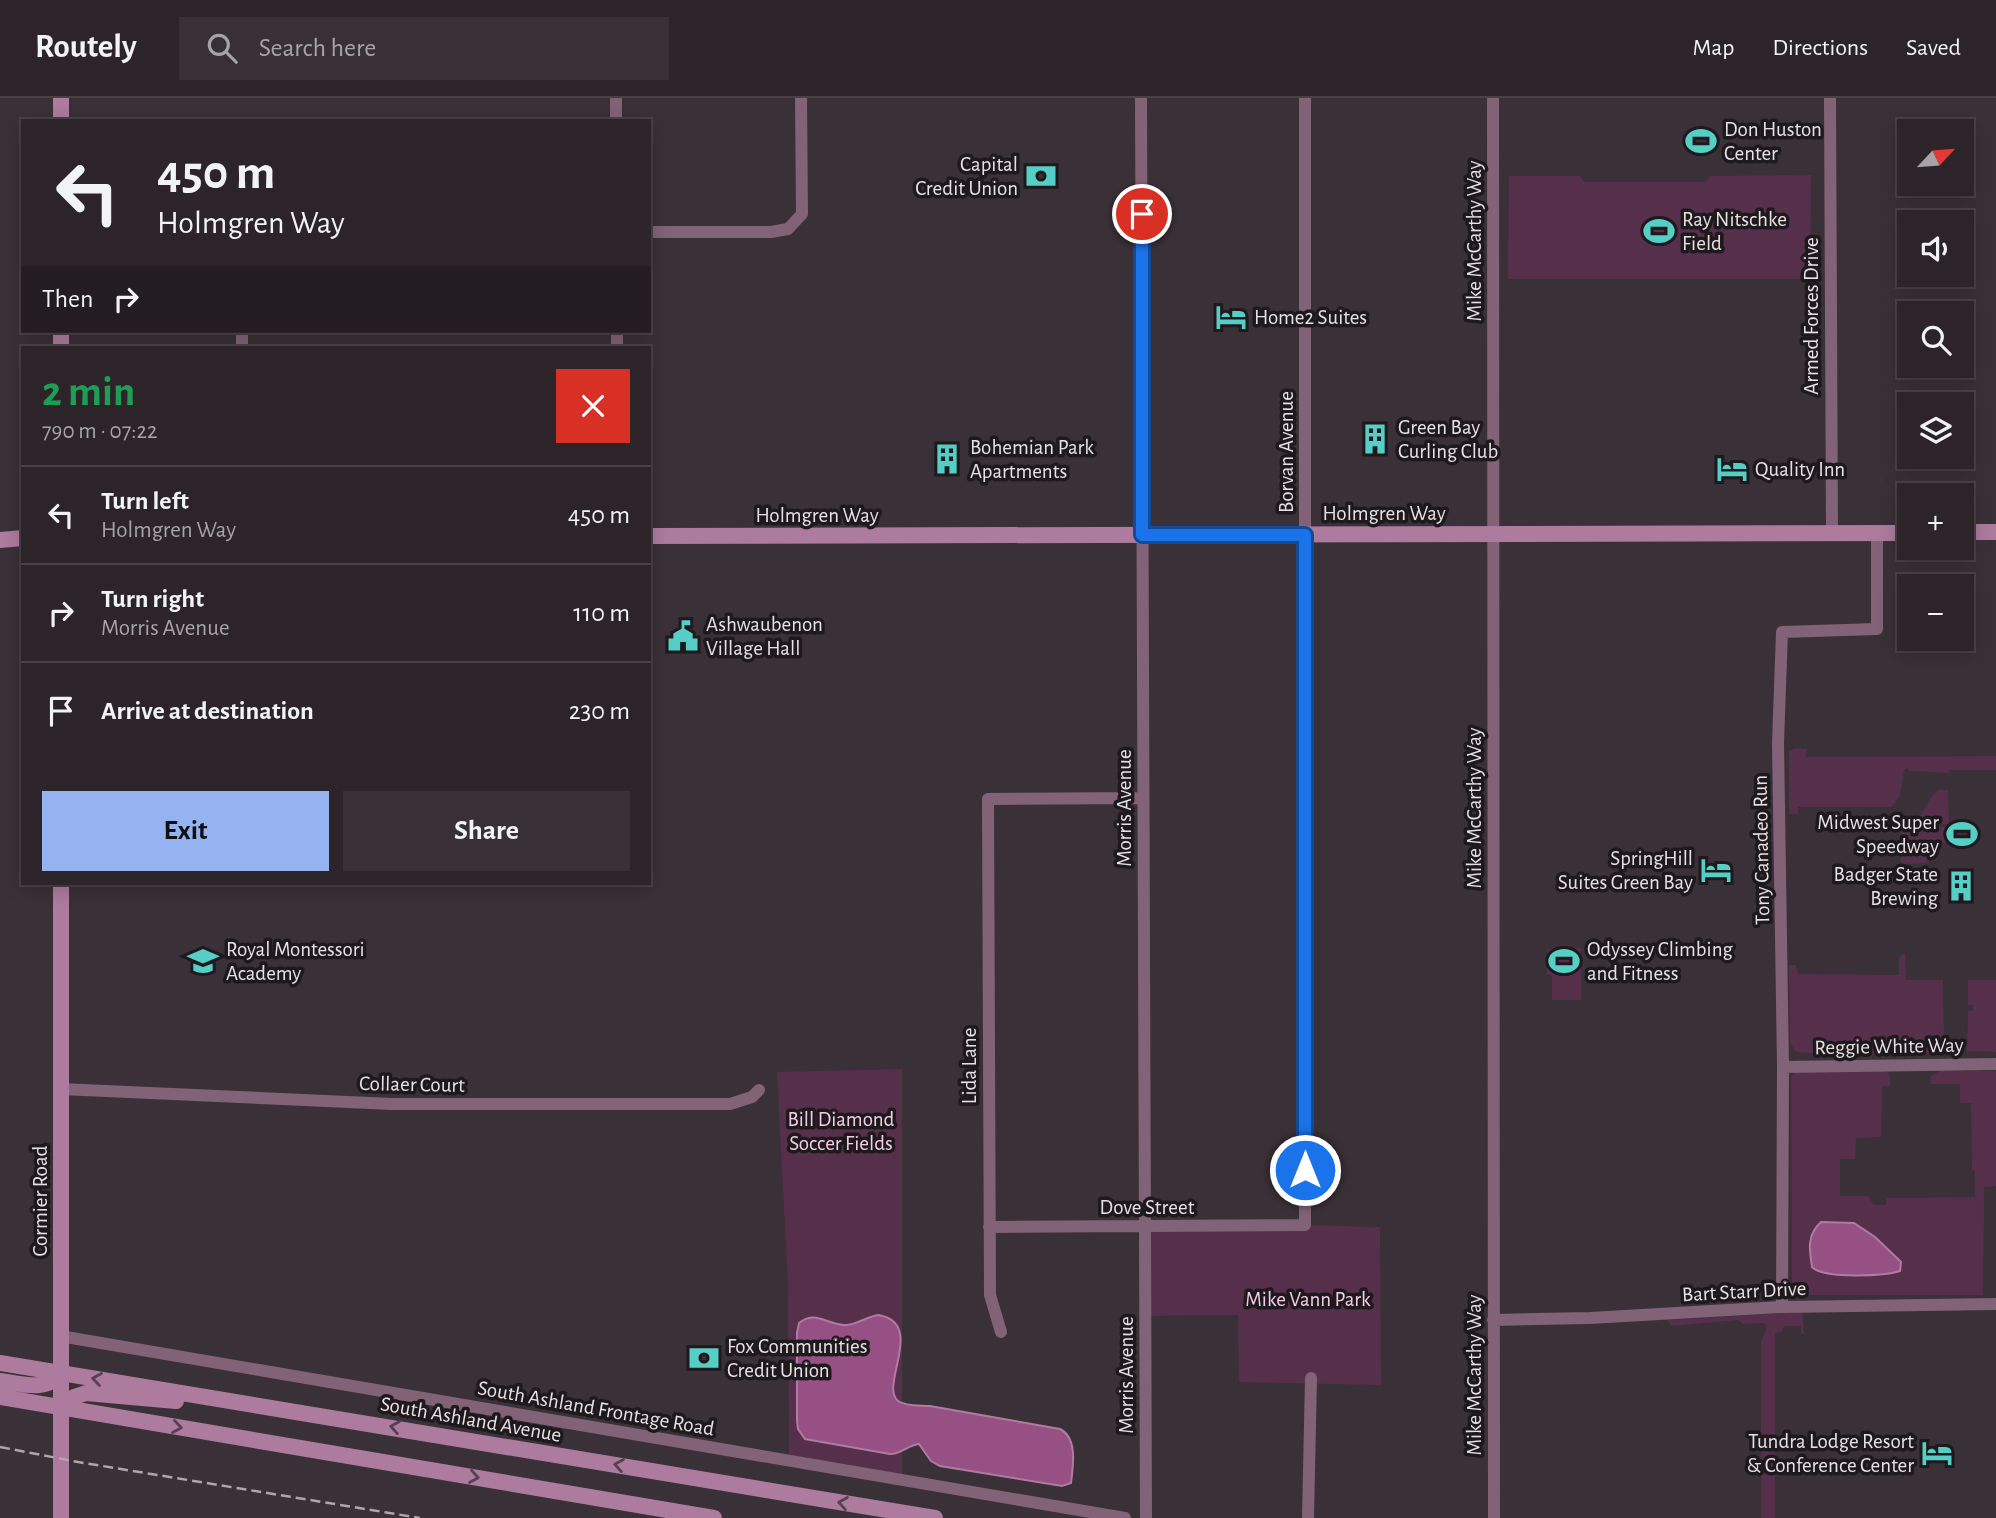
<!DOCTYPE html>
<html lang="en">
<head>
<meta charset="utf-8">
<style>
	body { margin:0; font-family:"Alegreya Sans",sans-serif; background:#383035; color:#f1f3f6; height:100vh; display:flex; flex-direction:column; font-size:26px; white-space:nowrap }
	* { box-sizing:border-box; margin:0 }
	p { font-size:23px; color:#a6a4a8 }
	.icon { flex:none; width:38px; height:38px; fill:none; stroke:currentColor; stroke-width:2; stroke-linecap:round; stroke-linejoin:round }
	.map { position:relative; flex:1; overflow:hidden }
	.drawer { position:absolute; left:21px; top:248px; width:630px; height:539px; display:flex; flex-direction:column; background:#2c2429; border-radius:0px; box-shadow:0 4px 18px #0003,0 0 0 2px #484146 }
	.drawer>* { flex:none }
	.hud { position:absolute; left:21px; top:21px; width:630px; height:214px; border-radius:0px; box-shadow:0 4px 18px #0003,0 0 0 2px #484146; background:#2c2429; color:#f1f3f6; overflow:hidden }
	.needle { width:46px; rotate:64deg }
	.controls { position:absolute; left:1897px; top:21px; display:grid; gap:14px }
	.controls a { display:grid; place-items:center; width:77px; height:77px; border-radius:0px; background:#2c2429; box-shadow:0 4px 18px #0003,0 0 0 2px #484146; font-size:35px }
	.pin { position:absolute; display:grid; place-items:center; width:60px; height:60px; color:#fff; margin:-30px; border:4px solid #fff; border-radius:50%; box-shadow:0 2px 7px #0007 }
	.me { position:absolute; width:77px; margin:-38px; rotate:0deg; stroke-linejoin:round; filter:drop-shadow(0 0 5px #0008) }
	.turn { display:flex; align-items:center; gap:24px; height:147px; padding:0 21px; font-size:32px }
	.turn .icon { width:91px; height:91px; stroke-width:2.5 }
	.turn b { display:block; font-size:49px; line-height:60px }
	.then { display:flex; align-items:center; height:66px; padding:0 21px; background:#0003; gap:14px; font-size:26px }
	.round { display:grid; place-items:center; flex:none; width:74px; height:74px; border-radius:0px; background:#383035 }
	.overview { display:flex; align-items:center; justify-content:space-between; height:119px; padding:0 21px }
	h1 { font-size:42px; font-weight:700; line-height:52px; color:#1e9e55 }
	.primary-button { display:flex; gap:14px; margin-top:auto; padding:14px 21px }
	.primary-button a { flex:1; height:80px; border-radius:0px; background:#95b2f1; color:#111; font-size:28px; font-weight:700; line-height:80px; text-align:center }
	.primary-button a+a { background:#383035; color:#f1f3f6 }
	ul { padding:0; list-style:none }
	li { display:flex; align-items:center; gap:21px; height:98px; padding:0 21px; border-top:2px solid #484146 }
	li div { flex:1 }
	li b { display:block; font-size:26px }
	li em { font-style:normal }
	header { display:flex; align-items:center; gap:42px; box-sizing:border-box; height:98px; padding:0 35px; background:#2c2429; border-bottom:2px solid #484146 }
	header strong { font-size:33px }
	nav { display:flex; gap:38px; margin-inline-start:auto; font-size:24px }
	.search { width:490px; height:63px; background:#383035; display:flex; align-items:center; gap:18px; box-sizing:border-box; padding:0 24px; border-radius:0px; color:#a6a4a8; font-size:26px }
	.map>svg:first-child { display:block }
	.green { fill:#562f4b }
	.water { fill:#975083; stroke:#af7ba0; stroke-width:2 }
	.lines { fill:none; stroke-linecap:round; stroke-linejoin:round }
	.street { stroke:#826277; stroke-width:12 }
	.secondary { stroke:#ad7b9d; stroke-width:16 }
	.rail { stroke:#aea6ab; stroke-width:2.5; stroke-dasharray:10 5; stroke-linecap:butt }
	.oneway { stroke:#574050 }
	.route-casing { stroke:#114b97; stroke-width:18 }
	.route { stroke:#1a73e8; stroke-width:12 }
	.labels { text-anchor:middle; stroke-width:7; stroke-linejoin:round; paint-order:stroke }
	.poi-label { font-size:21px; fill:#e7e0e4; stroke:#1e191d; text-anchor:start }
	.street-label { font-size:21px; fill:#e7e0e4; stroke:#1e191d }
	.park-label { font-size:21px; fill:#f5cce7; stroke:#1e191d }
</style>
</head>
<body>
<header>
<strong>Routely</strong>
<div class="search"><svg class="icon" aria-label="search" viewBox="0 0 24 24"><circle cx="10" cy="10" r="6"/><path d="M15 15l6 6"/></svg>Search here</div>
<nav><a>Map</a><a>Directions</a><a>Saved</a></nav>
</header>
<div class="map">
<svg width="1996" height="1420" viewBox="0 0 1996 1420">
	<rect width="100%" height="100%" fill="#3a3037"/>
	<path class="green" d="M1811 77 1810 181H1508L1509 78H1580L1584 84H1705L1710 78Z
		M1795 650 1806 651V659L1996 658V672H1949L1948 675 1910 673 1907 670 1904 672 1900 698 1891 709H1798V716H1789V653Z
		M1938 692H1948L1949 726H1928L1916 722C1926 713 1928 699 1938 692Z
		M1915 724 1931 728 1948 729V745H1927V755H1924L1927 759V765L1901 766V728Z
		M1581 850V902H1552V877L1547 876V851Z
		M1905 855 1906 882H1943L1944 955H1802L1795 953 1790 944 1789 867H1796L1798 876 1899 877V859Z
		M1968 882H1996V954L1967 953 1968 913 1973 912V907H1968Z
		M902 971V1382L789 1362 788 1185 777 974Z
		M1885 973C1891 976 1891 982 1890 988H1882L1881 1039 1856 1040 1855 1061H1840V1098H1868L1874 1107H1886L1887 1100 1975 1099V1073L1972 1072 1971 1005H1960V986H1930L1931 978 1940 973H1996V1088L1984 1089 1983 1197H1800L1792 1191 1791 979 1796 974Z
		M1305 1127 1380 1129 1381 1287 1239 1284 1238 1217 1145 1218V1128Z
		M1802 1214 1804 1236H1801V1228H1784L1782 1233 1775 1236V1420H1761V1244C1763 1237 1769 1232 1764 1225L1743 1226 1738 1222 1671 1228 1668 1222Z"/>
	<path class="water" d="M1821 1124 1854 1125 1875 1139 1901 1164 1900 1173C1884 1178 1823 1181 1812 1169 1809 1150 1807 1137 1821 1124Z
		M879 1217C926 1226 879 1288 898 1303 907 1309 921 1307 930 1308L1060 1331C1078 1340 1073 1368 1071 1385L1062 1388 940 1368 931 1363 919 1346C908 1347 902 1356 890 1356L805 1341 798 1331 797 1323V1235L799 1225C816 1211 828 1228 847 1227 858 1226 868 1218 879 1217Z"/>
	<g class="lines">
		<path class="street" d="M616 0V23
			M1141 0 1146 1420
			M1493 0 1494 1420
			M1830 0 1832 435
			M649 134H771L788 131 802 116 801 0
			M242 233V250
			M617 233V250
			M1783 969 1996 966
			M61 991 392 1006H730L752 999 759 992
			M989 1129 1305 1127V0
			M1782 1209 1783 969 1778 645 1782 534 1877 531V435
			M1493 1222 1590 1220 1782 1209 1996 1206
			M1001 1234 990 1197 988 701 1143 700
			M60 1238 1125 1420
			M1308 1420 1311 1280"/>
		<path class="secondary" d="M61 0V23
			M61 233V250
			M1962 434H1996
			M649 438 1909 435
			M0 442 23 440
			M0 1265 935 1420
			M0 1283C20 1285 48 1295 60 1275
			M0 1299 714 1420
			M61 1309 74 1299 86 1295 176 1303
			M61 1420V786"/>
		<path class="rail" d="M0 1349 78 1364 420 1420"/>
	</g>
	<defs><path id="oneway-chevron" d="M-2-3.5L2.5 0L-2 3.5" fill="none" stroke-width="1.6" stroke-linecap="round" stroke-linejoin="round" transform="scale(1.75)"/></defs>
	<g class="oneway">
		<use href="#oneway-chevron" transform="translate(97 1281) rotate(-171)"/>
		<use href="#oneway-chevron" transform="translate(177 1329) rotate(9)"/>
		<use href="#oneway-chevron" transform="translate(395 1329) rotate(-170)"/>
		<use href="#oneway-chevron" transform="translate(619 1367) rotate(-170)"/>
		<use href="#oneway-chevron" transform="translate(474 1379) rotate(10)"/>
		<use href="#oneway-chevron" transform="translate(843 1405) rotate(-170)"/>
	</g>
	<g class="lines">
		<g class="route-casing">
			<path id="route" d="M1142 116V437H1305V1072"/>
		</g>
		<use href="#route" class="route"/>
	</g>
	<defs>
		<g id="stadium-bare" transform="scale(2.415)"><path d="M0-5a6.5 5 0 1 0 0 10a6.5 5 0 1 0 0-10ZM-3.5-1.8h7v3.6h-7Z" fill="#55cec5" stroke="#1e191d" stroke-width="2.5" paint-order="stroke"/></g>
		<g id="bank-bare" transform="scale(2.415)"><path d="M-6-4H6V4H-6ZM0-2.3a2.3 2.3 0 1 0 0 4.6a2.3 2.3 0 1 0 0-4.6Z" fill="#55cec5" stroke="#1e191d" stroke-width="2.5" paint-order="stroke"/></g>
		<g id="hotel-bare" transform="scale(2.415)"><path d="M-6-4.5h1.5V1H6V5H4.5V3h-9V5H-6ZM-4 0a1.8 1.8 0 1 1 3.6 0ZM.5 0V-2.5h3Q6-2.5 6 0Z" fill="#55cec5" stroke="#1e191d" stroke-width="2.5" paint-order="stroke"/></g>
		<g id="building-bare" transform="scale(2.415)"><path d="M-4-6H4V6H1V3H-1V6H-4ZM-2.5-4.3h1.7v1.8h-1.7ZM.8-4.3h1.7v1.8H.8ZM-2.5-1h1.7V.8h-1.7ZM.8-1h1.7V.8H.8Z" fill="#55cec5" stroke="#1e191d" stroke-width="2.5" paint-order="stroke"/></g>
		<g id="civic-bare" transform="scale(2.415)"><path d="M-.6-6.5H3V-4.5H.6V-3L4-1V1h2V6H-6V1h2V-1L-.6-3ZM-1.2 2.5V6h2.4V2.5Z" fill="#55cec5" stroke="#1e191d" stroke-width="2.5" paint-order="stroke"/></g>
		<g id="school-bare" transform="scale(2.415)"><path d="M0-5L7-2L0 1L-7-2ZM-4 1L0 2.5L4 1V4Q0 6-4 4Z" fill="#55cec5" stroke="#1e191d" stroke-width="2.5" paint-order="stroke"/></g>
	</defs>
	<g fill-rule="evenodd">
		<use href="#stadium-bare" x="1701" y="43"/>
		<use href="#bank-bare" x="1041" y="78"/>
		<use href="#stadium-bare" x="1659" y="133"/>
		<use href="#hotel-bare" x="1231" y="219"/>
		<use href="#building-bare" x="1375" y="341"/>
		<use href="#building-bare" x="947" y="361"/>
		<use href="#hotel-bare" x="1732" y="371"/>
		<use href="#civic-bare" x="683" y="538"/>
		<use href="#stadium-bare" x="1962" y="736"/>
		<use href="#hotel-bare" x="1716" y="772"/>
		<use href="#building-bare" x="1961" y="788"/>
		<use href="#school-bare" x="203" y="863"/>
		<use href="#stadium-bare" x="1564" y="863"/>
		<use href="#bank-bare" x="704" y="1260"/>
		<use href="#hotel-bare" x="1937" y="1355"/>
	</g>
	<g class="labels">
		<g class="poi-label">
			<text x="1724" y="38">Don Huston<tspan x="1724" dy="24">Center</tspan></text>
			<text x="1018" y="73" text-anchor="end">Capital<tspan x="1018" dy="24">Credit Union</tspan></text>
			<text x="1682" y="128">Ray Nitschke<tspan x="1682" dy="24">Field</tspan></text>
			<text x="1254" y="226">Home2 Suites</text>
			<text x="1398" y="336">Green Bay<tspan x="1398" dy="24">Curling Club</tspan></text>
			<text x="970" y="356">Bohemian Park<tspan x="970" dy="24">Apartments</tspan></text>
			<text x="1755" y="378">Quality Inn</text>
			<text x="706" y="533">Ashwaubenon<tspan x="706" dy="24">Village Hall</tspan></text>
			<text x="1939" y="731" text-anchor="end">Midwest Super<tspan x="1939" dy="24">Speedway</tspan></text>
			<text x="1693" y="767" text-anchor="end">SpringHill<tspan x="1693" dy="24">Suites Green Bay</tspan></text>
			<text x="1938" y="783" text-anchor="end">Badger State<tspan x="1938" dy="24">Brewing</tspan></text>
			<text x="226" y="858">Royal Montessori<tspan x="226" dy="24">Academy</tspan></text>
			<text x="1587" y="858">Odyssey Climbing<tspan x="1587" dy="24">and Fitness</tspan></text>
			<text x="727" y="1255">Fox Communities<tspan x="727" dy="24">Credit Union</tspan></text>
			<text x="1914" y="1350" text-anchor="end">Tundra Lodge Resort<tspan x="1914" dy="24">&amp; Conference Center</tspan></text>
		</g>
		<g class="street-label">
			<text transform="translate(1474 143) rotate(-90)" y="7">Mike McCarthy Way</text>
			<text transform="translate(1811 218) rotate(-90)" y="7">Armed Forces Drive</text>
			<text transform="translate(1286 354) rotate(-90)" y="7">Borvan Avenue</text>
			<text x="1384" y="422">Holmgren Way</text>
			<text x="817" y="424">Holmgren Way</text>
			<text transform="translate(1124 710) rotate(-90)" y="7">Morris Avenue</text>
			<text transform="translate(1474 710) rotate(-90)" y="7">Mike McCarthy Way</text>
			<text transform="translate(1761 752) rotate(-91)" y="7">Tony Canadeo Run</text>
			<text transform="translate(1889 948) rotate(-1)" y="7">Reggie White Way</text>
			<text transform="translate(969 968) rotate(-90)" y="7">Lida Lane</text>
			<text transform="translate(412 986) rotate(1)" y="7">Collaer Court</text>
			<text transform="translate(40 1103) rotate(-90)" y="7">Cormier Road</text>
			<text x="1147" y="1116">Dove Street</text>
			<text transform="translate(1744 1193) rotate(-3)" y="7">Bart Starr Drive</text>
			<text transform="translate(1126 1277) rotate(-90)" y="7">Morris Avenue</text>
			<text transform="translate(1474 1277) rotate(-90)" y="7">Mike McCarthy Way</text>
			<text transform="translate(596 1310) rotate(10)" y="7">South Ashland Frontage Road</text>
			<text transform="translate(471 1321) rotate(10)" y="7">South Ashland Avenue</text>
		</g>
		<g class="park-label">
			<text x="841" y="1028">Bill Diamond<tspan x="841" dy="24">Soccer Fields</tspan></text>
			<text x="1308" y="1208">Mike Vann Park</text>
		</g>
	</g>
</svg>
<div class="controls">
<a><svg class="needle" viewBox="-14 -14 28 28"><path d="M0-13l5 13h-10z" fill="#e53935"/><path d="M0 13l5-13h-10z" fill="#a6a4a8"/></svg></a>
<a><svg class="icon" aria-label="sound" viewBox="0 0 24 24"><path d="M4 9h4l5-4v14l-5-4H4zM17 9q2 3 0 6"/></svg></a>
<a><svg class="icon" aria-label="search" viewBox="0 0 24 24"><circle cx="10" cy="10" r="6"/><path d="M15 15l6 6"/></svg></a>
<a><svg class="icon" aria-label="layers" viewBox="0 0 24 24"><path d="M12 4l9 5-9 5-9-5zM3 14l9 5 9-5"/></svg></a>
<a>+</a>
<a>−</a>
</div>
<div class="pin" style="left:1142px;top:116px;background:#d93025"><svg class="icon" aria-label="arrive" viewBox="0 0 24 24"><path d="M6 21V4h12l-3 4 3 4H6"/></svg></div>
<svg class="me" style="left:1305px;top:1072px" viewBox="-20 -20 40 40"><circle r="17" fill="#1a73e8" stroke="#fff" stroke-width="3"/><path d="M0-11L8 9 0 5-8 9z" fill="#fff"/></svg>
<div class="hud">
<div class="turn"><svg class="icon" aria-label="left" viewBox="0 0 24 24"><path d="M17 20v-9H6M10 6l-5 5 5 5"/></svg><div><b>450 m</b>Holmgren Way</div></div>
<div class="then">Then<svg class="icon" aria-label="right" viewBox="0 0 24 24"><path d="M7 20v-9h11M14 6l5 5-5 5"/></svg></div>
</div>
<section class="drawer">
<div class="overview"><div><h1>2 min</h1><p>790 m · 07:22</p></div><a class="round" style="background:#d93025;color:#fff"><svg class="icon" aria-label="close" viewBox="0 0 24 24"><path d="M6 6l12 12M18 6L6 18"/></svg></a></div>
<ul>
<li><svg class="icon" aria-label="left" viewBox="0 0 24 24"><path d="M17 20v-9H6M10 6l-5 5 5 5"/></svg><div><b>Turn left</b><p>Holmgren Way</p></div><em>450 m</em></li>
<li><svg class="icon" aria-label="right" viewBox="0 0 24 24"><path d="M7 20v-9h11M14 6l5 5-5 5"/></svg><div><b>Turn right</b><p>Morris Avenue</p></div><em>110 m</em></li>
<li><svg class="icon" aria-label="arrive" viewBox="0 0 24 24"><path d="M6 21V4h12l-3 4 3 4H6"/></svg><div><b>Arrive at destination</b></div><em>230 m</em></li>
</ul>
<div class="primary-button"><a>Exit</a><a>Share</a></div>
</section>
</div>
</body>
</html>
